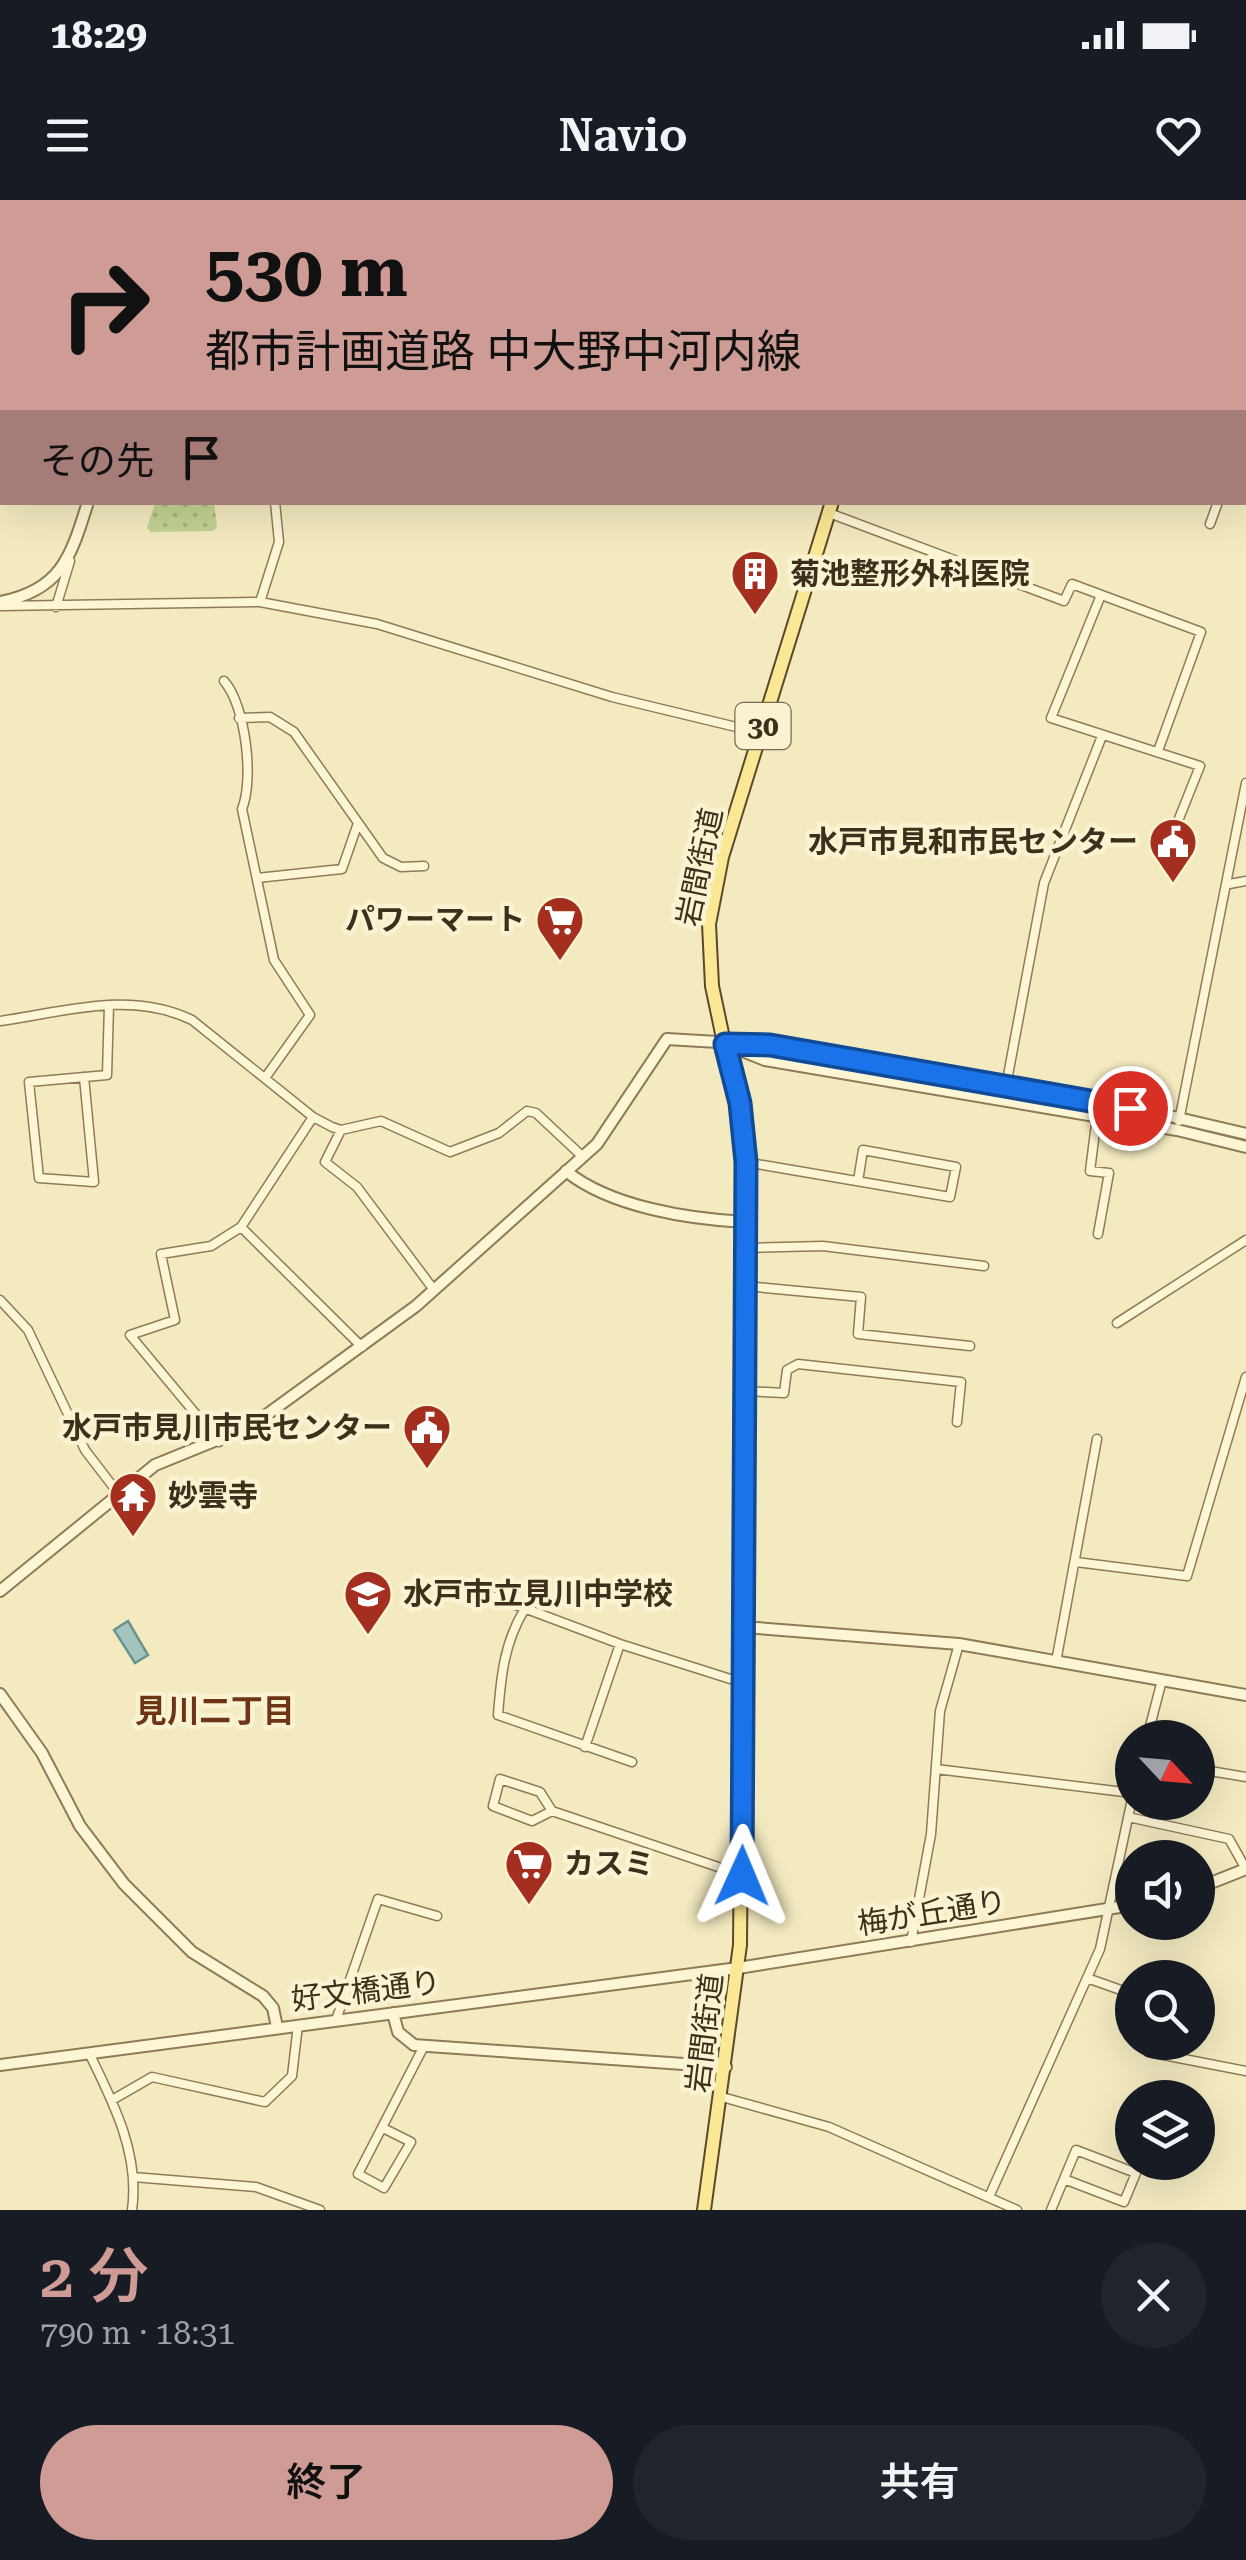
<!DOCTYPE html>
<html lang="ja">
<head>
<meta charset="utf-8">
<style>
	body { margin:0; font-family:"Roboto Serif","Noto Sans JP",serif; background:#20242c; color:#f1f3f6; height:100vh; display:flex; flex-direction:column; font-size:38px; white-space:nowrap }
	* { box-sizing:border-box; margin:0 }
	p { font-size:32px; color:#9ea1a6 }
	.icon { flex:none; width:55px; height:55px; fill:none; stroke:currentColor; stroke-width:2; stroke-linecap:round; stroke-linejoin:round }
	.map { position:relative; height:2010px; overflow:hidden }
	.sheet { display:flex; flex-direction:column; background:#171b24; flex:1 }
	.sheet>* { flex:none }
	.banner { position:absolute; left:0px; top:0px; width:1248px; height:305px; box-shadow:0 10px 40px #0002; background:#cf9b95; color:#111; overflow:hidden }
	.needle { width:65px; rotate:116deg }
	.fabs { position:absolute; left:1115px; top:1520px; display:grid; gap:20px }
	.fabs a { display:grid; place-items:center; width:100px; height:100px; border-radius:50%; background:#171b24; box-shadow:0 10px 40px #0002; font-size:50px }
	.pin { position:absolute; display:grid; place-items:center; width:85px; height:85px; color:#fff; margin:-42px; border:5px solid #fff; border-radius:50%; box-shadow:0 2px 10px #0007 }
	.me { position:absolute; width:110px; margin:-55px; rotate:1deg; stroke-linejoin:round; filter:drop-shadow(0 0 8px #0008) }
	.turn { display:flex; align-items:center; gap:35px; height:210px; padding:0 40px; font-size:45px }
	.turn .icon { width:130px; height:130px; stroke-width:2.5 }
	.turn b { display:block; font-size:70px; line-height:85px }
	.then { display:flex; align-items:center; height:95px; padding:0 40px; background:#0003; gap:20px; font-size:38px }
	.round { display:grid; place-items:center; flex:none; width:105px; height:105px; border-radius:52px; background:#20242c }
	.overview { display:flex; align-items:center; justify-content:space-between; height:170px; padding:0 40px }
	h1 { font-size:60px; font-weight:600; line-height:75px; color:#cf9b95 }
	.cta { display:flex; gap:20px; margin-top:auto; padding:20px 40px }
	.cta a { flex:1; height:115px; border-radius:60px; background:#cf9b95; color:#111; font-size:40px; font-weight:600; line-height:115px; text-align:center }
	.cta a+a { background:#20242c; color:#f1f3f6 }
	.status { display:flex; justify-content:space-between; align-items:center; height:70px; padding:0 50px; background:#171b24; direction:ltr }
	.status svg { height:28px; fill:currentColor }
	header { display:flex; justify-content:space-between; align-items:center; height:130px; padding:0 40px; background:#171b24; font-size:45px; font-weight:600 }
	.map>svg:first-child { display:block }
	.park { fill:url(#park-dots) }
	.water { fill:#a4c5bf; stroke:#69948f; stroke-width:2.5 }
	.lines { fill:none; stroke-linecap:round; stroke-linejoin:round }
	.minor-casing { stroke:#8f7b56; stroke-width:11 }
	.tertiary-casing { stroke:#8f7b56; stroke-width:14 }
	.primary-casing { stroke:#5c482a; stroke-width:16 }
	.minor { stroke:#fdf6d5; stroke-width:8 }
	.tertiary { stroke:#fdf6d5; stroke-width:10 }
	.primary { stroke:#fbe894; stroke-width:12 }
	.route-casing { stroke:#114b97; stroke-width:25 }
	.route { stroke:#1a73e8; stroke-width:18 }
	.labels { text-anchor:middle; stroke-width:9; stroke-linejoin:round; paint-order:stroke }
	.shield { fill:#f9f3d1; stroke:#756a52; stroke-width:2.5 }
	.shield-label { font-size:28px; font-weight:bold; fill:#3c301c }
	.poi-label { font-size:30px; font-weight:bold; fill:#3c301c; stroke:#f9f3d1; text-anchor:start }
	.street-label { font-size:30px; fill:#3c301c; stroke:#f9f3d1 }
	.neighbourhood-label { font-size:32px; font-weight:bold; fill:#6e3416; stroke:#f9f3d1 }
</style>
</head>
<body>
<div class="status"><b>18:29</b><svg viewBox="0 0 49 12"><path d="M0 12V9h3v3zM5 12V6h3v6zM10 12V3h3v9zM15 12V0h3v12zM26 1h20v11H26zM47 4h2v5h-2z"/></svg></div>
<header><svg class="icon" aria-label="menu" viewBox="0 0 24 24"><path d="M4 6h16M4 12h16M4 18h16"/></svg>Navio<svg class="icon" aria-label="heart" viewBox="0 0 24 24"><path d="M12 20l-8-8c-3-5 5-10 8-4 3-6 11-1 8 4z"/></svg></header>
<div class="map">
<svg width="1246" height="2010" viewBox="0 0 1246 2010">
	<defs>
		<pattern id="park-dots" width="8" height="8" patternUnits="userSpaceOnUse" patternTransform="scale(2.5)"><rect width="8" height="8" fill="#c3d293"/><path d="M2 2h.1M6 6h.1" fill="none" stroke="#a8b57e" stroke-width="1.8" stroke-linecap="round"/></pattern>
	</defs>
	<rect width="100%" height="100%" fill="#f3eac0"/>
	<path class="park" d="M155 303H214L217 327 213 331 151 332 147 328Z"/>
	<path class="water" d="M128 1421 148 1455 135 1463 114 1430Z"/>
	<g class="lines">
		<g class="minor-casing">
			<path id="minor" d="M1118 0 1141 2
				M146 2 147 0
				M213 2V0
				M280 2 281 0
				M340 2 341 0
				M398 2H413
				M491 2 492 0
				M553 2 554 0
				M617 2 618 0
				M681 2V0
				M1165 2 1166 0
				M1245 57 1246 58
				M0 71 2 75
				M1245 147H1246
				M1245 169 1246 168
				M1245 219H1246
				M1245 229 1246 227
				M829 313 1064 401 1072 384 1201 432 1158 551
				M1210 324 1218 302
				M1101 395 1051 518 1200 566 1178 621
				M260 402 279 342 275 302
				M0 406 260 402 377 424 612 497 761 533
				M56 407 70 361
				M224 481C246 506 254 580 242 609L274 760 310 815 265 878
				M239 518 270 517 294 532 383 658 401 667 424 666
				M257 678 342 669 358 623
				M1229 684 1246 681
				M0 821C65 812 130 790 192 820L313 917 332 927 341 930 381 921 450 952 499 933 527 911 536 913 583 957
				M84 877 94 982 39 978 29 882 107 875 109 805
				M1006 886 1044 683 1102 536
				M1097 916 1090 971 1109 973 1098 1034
				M1179 921 1246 583
				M341 930 325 962 357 987 434 1090
				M745 962 950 997 956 967 863 950 858 981
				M241 1027 362 1147
				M745 1048 823 1046 984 1066
				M745 1086 861 1097 858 1134 970 1146
				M0 1100 28 1130 85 1250 118 1293
				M1117 1123 1246 1040
				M745 1191 784 1193 787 1170 798 1164 961 1182 957 1222
				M219 1242 130 1135 175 1120 161 1054 211 1046 241 1027 313 917
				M1076 1362 1187 1376 1246 1177
				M473 1389 620 1444 743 1483
				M524 1410C504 1444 501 1476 498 1515L632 1562
				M1056 1462 1097 1239
				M1147 1538 1162 1480
				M585 1547 620 1444
				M936 1569 1132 1593
				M1198 1569 1246 1577
				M552 1611 532 1621 493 1606 500 1579 540 1592 552 1611 742 1675
				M1128 1617 1229 1639 1246 1669
				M911 1742 931 1634 940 1511 959 1444
				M1087 1778 1132 1794
				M336 1820 378 1699 437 1716
				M1150 1842 1148 1852 1246 1871
				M89 1853C113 1902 140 1954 132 2010
				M722 1897 829 1927 1017 2010
				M112 1900 152 1877 265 1902 292 1876 298 1825
				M383 1928 411 1942 384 1988 358 1974 424 1846
				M133 1977 256 1987 320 2010
				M989 1997 1100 1749 1132 1599
				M1051 2010 1076 1950 1136 1973 1124 2002 1064 1979"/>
		</g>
		<g class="tertiary-casing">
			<path id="tertiary" d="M61 2 62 0
				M0 117 2 113
				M0 402C62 390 71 356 88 302
				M730 846 765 860 1177 930 1246 947
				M566 971C610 1007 689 1019 745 1022
				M0 1391 155 1265 251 1226 416 1106 597 944 667 839 770 845 1131 907 1246 934
				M744 1427 959 1444 1246 1495
				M0 1494 42 1553 80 1626 124 1684 192 1752 263 1796 273 1808 277 1827
				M1198 1688 1246 1669
				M393 1813 398 1832 414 1845 726 1867
				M0 1865 738 1768 1132 1705"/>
		</g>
		<g class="primary-casing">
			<path id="primary" d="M926 2V0
				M704 2010 740 1745 745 1200V942L712 786 709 724 722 657 832 302"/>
		</g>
		<use href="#minor" class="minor"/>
		<use href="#tertiary" class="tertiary"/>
		<use href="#primary" class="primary"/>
	</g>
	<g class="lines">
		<g class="route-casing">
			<path id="route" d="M742 1676 746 962 740 903 725 844 770 845 1130 908"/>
		</g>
		<use href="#route" class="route"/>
	</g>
	<defs>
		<g id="building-pin" transform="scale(2.5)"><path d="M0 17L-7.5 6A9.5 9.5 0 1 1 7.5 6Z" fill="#a52f1e" stroke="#f9f3d1"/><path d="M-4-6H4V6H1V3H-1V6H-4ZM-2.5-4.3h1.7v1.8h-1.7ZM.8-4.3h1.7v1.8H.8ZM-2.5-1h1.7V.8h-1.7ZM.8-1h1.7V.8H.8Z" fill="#fff"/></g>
		<g id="civic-pin" transform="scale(2.5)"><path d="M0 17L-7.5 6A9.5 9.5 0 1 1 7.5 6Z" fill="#a52f1e" stroke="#f9f3d1"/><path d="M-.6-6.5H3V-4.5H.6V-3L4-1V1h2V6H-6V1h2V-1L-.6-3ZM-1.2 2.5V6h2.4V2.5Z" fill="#fff"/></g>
		<g id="supermarket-pin" transform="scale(2.5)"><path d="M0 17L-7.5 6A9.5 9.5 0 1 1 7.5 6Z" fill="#a52f1e" stroke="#f9f3d1"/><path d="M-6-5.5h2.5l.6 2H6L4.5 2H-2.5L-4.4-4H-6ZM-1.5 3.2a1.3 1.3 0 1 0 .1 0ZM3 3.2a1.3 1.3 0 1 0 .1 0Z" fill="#fff"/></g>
		<g id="temple-pin" transform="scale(2.5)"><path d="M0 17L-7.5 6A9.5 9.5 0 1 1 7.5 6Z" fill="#a52f1e" stroke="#f9f3d1"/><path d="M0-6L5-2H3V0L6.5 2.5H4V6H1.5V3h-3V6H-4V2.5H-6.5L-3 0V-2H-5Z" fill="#fff"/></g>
		<g id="school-pin" transform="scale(2.5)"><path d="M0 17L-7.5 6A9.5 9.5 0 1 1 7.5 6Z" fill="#a52f1e" stroke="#f9f3d1"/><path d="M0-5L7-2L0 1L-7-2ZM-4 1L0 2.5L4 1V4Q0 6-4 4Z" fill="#fff"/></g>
	</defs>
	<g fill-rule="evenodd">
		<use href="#building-pin" x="755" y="374"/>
		<use href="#civic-pin" x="1173" y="642"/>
		<use href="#supermarket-pin" x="560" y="720"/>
		<use href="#civic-pin" x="427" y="1228"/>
		<use href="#temple-pin" x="133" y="1296"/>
		<use href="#school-pin" x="368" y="1394"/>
		<use href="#supermarket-pin" x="529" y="1664"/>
	</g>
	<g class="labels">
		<rect class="shield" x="735.5" y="503" width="55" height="46" rx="8"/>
		<g class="shield-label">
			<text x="763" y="536">30</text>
		</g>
		<g class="poi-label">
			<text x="790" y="384">菊池整形外科医院</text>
			<text x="1138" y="652" text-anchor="end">水戸市見和市民センター</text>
			<text x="525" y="730" text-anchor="end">パワーマート</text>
			<text x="392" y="1238" text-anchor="end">水戸市見川市民センター</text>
			<text x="168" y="1306">妙雲寺</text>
			<text x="403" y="1404">水戸市立見川中学校</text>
			<text x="564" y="1674">カスミ</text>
		</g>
		<g class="street-label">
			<text transform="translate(700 667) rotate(-78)" y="10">岩間街道</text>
			<text transform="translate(932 1713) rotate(-9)" y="10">梅が丘通り</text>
			<text transform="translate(366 1791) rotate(-7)" y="10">好文橋通り</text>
			<text transform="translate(705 1833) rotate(-83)" y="10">岩間街道</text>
		</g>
		<g class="neighbourhood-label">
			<text x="215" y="1522">見川二丁目</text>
		</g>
	</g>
</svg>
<div class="fabs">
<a><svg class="needle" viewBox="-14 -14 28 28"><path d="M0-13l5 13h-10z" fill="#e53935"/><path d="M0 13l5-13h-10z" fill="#9ea1a6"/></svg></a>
<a><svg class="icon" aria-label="sound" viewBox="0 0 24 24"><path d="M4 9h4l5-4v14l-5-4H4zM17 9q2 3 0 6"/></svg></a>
<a><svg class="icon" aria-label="search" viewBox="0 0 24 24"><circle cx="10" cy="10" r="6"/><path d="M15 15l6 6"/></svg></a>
<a><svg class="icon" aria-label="layers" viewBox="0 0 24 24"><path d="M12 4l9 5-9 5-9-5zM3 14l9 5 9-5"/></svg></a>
</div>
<div class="pin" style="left:1130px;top:908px;background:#d93025"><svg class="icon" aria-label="arrive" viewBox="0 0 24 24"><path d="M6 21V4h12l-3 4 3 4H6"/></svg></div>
<svg class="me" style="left:742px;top:1676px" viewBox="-20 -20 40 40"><path d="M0-17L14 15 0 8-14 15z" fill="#1a73e8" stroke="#fff" stroke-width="4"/></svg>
<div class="banner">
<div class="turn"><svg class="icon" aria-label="right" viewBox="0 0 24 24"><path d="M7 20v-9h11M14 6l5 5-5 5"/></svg><div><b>530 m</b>都市計画道路 中大野中河内線</div></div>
<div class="then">その先<svg class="icon" aria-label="arrive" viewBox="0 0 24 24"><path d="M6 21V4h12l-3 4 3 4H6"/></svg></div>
</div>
</div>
<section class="sheet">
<div class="overview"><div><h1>2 分</h1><p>790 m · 18:31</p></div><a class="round"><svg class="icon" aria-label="close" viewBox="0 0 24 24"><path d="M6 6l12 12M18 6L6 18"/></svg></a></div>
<div class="cta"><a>終了</a><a>共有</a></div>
</section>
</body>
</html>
